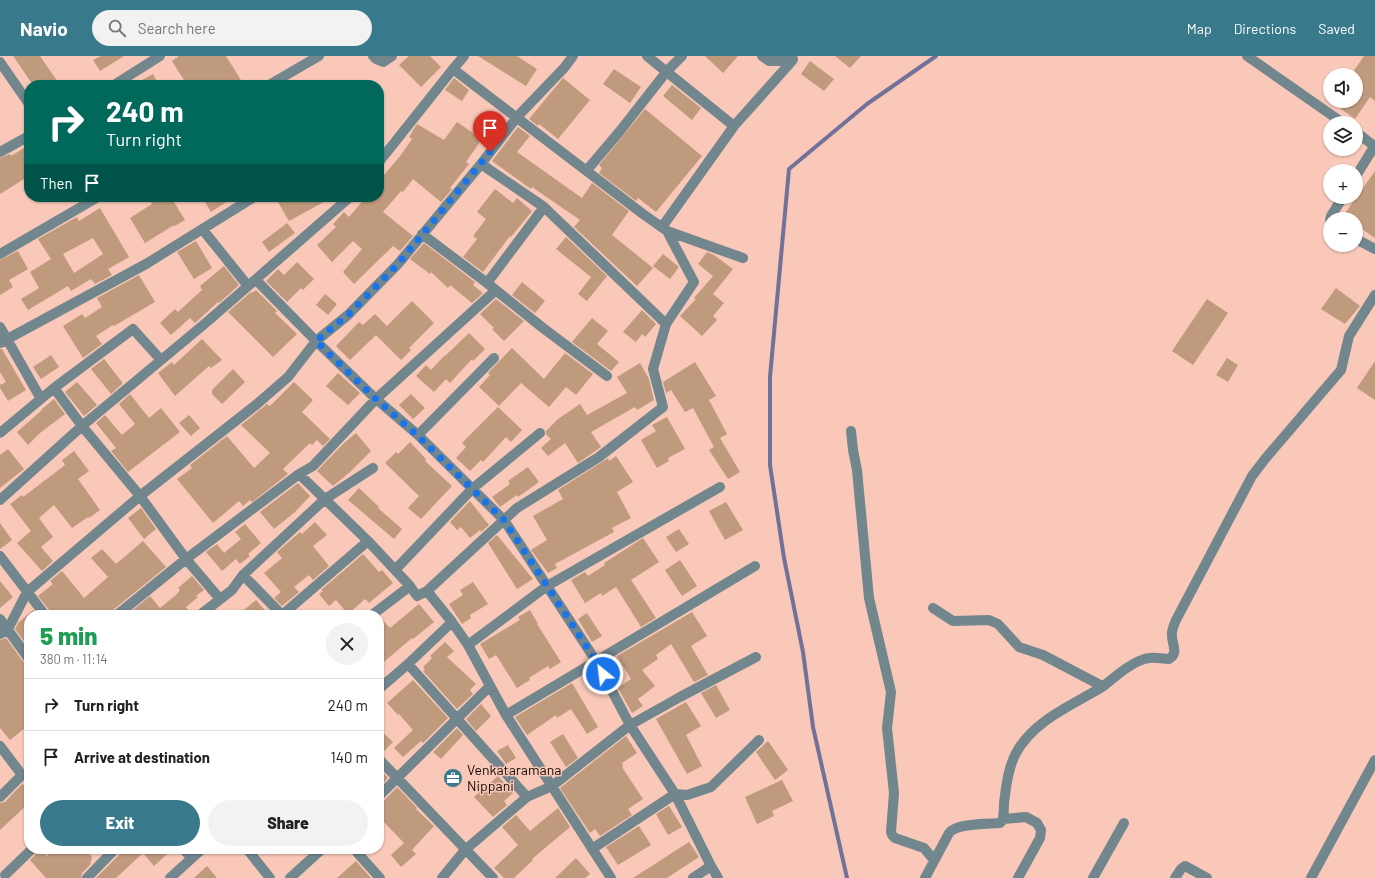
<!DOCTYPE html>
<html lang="en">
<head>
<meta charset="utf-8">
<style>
	body { margin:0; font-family:Barlow,sans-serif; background:#f2f2f2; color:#202124; height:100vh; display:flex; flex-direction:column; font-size:15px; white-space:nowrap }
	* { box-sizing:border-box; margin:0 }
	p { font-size:13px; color:#757577 }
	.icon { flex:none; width:22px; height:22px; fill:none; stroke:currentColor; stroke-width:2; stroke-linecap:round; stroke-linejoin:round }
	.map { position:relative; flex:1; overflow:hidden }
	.drawer { position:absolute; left:24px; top:554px; width:360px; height:244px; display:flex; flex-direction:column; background:#fff; border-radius:16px; box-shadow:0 1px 3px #0004 }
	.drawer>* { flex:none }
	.top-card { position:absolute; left:24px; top:24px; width:360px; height:122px; border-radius:16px; box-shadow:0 1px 3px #0004; background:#00695c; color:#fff; overflow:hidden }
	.fabs { position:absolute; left:1323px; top:12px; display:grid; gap:8px }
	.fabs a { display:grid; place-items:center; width:40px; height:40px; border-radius:50%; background:#fff; box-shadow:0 1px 3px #0004; font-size:20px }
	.pin { position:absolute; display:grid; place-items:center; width:34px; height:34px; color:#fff; margin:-41px -17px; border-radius:50% 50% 50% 0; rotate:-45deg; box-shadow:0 0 4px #0007 }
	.pin .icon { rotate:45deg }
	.me { position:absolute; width:44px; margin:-22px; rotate:331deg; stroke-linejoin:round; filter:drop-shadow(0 0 3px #0008) }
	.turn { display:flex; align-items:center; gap:14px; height:84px; padding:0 16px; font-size:18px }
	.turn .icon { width:52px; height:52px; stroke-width:2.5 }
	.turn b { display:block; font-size:28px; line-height:34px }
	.then { display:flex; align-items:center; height:38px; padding:0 16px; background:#0003; gap:8px; font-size:15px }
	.round { display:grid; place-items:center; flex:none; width:42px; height:42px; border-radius:21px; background:#f2f2f2 }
	.headline { display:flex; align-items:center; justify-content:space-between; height:68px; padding:0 16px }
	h1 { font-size:24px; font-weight:800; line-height:30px; color:#1e9e55 }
	.button { display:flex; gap:8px; margin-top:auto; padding:8px 16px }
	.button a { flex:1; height:46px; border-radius:24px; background:#38798b; color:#fff; font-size:16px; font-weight:800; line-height:46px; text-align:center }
	.button a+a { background:#f2f2f2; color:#202124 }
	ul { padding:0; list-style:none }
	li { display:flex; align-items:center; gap:12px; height:52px; padding:0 16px; border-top:1px solid #e0e0e0 }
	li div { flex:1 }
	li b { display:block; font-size:15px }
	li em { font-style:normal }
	header { display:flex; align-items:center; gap:24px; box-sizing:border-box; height:56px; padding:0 20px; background:#38798b; color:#fff }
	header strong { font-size:19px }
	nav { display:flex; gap:22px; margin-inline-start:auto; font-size:14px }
	.search { width:280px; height:36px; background:#f2f2f2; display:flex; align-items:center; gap:10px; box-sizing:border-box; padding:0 14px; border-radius:22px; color:#757577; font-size:15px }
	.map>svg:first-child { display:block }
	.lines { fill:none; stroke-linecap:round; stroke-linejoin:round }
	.stream { stroke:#717199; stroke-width:4 }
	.building { fill:#c09a7d; fill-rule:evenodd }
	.minor { stroke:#71868d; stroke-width:10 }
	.route { stroke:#1a73e8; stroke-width:7; stroke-dasharray:0 12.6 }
	.labels { text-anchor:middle; stroke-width:3; stroke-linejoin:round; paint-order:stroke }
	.poi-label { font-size:14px; fill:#170704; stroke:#f9c8b8; text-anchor:start }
</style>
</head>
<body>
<header>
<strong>Navio</strong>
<div class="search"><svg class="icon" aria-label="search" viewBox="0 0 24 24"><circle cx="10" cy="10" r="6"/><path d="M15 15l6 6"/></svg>Search here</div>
<nav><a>Map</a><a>Directions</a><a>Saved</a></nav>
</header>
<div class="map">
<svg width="1375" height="822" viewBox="0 0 1375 822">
	<rect width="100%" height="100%" fill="#f9c8b8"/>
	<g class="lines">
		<path class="stream" d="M847 822 813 671 803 596 784 502 770 409V321L789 113 867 48 936 0"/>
	</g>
	<path class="building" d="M13 0H40L60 29H33Z
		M101 0H124L100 15 93 4Z
		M179 0H226L244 29H187L172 5Z
		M409 0H430L441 11 421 31 399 9Z
		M478 0H517L537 13 526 30Z
		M705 0H738L723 17Z
		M835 0H861L850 12Z
		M1364 0H1375V45L1370 41 1355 63 1330 45H1356V19H1351Z
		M810 5 834 23 824 35 801 18Z
		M614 13 641 31 630 47 603 28Z
		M153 18 159 29H133Z
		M454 22 469 34 462 45 445 34Z
		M563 22 590 44 558 83 539 68 538 70 529 63Z
		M672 29 701 52 692 64 663 40Z
		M645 53 702 100 656 156 638 142 636 145 599 117 602 112 599 109Z
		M457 66 482 83 466 106 469 108 450 132 452 133 441 146 413 123 403 136 401 135 383 156 413 180 400 195 393 190 354 228 343 216 362 193 353 185 332 206 317 189 336 171 333 168 344 156 349 161 366 141H379V125L401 99 412 83 409 81 417 68 444 84Z
		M518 71 530 80 517 96 582 142 592 127 629 155 612 179 653 212 637 230 574 171 580 164 532 131 531 133 492 105Z
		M29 89V120L0 138V102L10 98 11 100Z
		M1375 115V182L1356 169V163H1341Z
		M495 133 513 147 517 142 532 155 511 181 510 180 483 216 463 201 477 183 473 180 486 163 477 156Z
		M147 141H171L185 164 175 170 174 169 145 187 130 162 152 148Z
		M202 141H234L211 156Z
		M275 141H333L289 165Z
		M100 152 129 201 108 213 112 219 95 228 91 223 71 235 68 230 28 254 21 243 39 232 30 216 51 203 38 183 77 161 79 165ZM93 182 103 198 74 217 63 198Z
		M287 167 295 177 269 196 262 186Z
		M566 181 607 220 587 245 578 238 591 221 556 193Z
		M196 185 212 212 194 223 177 196Z
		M424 187 475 226 473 229 483 237 472 247 450 229 448 232 431 216 430 218 410 203Z
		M18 195 28 213 9 224 13 231 0 239V204Z
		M707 196 714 199 733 213 713 238 724 247 713 260 717 264 702 280 680 260 696 243 694 242 713 220 698 208Z
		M663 198 679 211 670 223 653 210Z
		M297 206 314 223 303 234 301 232 287 246 266 225 278 213 284 219Z
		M224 210 239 229 219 247 218 246 195 267 190 262 171 279 160 267 175 253 178 256 202 234 200 230Z
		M139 219 155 246 114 270 113 269 96 280 102 288 83 302 63 270 82 258 85 262 102 251 97 242Z
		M522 226 545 245 535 257 512 239Z
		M1336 232 1360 250 1345 268 1321 253Z
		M256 234 277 255 275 257 297 278 273 301 228 256 251 236 252 237Z
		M325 238 337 248 328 259 316 249Z
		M496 243 524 265 504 285 492 273 494 272 480 258Z
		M1207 243 1228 257 1193 309 1172 295Z
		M412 245 434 267 409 292 411 294 401 304 376 279 350 304 336 290 359 266 363 269 375 258 387 270Z
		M642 254 656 268 645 281 642 278 636 286 623 276Z
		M592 262 608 275 597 288 619 306 611 315 572 286Z
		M469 277 485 293 473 305 472 303 450 327 446 323 434 336 416 320 426 309 431 314 444 300H445Z
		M202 283 222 304 211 312 209 310 175 340 158 317 172 306 174 309Z
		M512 292 544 323 565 297 593 318 576 339 566 331 549 351 521 327 499 350 479 331 490 319 488 317Z
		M0 293H2L26 334 8 345 0 332V329L6 326 0 316Z
		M51 299 59 311 41 323 33 311Z
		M1227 302 1238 309 1228 326 1216 319Z
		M104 303 122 326V328L111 338 91 313Z
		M1375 305V344L1357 332Z
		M695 306 716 340 709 344 727 378 720 382 740 416 728 423 709 394 714 391 693 352 685 356 671 334 666 337 663 326Z
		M640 307 649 323 654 344 637 354 635 351 591 376 601 391 578 407 565 387 548 400 541 392 551 383 546 378V375L558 363 580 348 587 359 627 337 617 321Z
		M233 313 245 326 222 348 212 338V334Z
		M338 317 360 337 348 349 326 330Z
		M77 326 97 349 84 360 65 336Z
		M294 326 313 344 302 356 330 383 323 390 317 384 312 389 310 387 283 413 288 418 252 446 250 444 243 450 239 445 213 467 177 423 192 412 190 409 227 380 254 412 270 397 241 369 267 348 270 350Z
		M130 338 149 362 161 352 180 376 128 416 111 395 116 392 96 367 105 359 122 379 135 368 119 348Z
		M411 338 425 352 413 363 399 349Z
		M54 343 65 358 40 377 28 389 17 376 42 354V353Z
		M498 351 522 374 511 386 506 381 483 406 481 404 470 415 456 402 466 391 462 387Z
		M189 359 200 372 191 380 179 367Z
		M667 361 685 393 668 402 669 405 657 412 641 384 656 375 652 369Z
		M356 377 371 395 350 416 333 430 317 415 343 388Z
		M410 386 426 403 425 405 452 430 421 463 408 452 419 440 385 407 396 396 398 398Z
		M8 393 24 413 0 432V399Z
		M74 395 89 415 78 423 100 454 89 462 88 461 72 472 54 449 39 462 53 481 41 491 53 505 42 515 17 487 31 475 10 448 22 439 23 441 65 409 62 404Z
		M616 400 633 426 617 436 631 462 612 472 614 476 555 508 557 512 548 517 531 494 547 484 533 460 563 443 558 434 608 402 609 405Z
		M528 411 539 426 518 441 517 439 500 451 492 441 510 428 508 425Z
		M298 427 310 440 295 456 274 473 260 456Z
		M359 432 379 451 378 452 402 473 394 483 348 444Z
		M470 445 489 469 481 476 480 474 470 482 461 471 457 474 450 466Z
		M726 446 743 474 725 484 709 455Z
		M141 452 156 473 144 483 128 462Z
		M315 466 327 479 313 490 329 510 313 524 309 519 294 531 299 536 282 550 274 542 281 536 264 517 282 502 277 496 300 476 302 478Z
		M0 467 12 484 0 493Z
		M245 468 261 487 248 498 250 500 240 508 236 503 222 515 206 496 217 488 224 497 241 483 235 476Z
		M679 473 689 488 676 496 666 481Z
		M497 479 533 523 517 533 488 487Z
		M643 482 659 506 631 524 656 562 641 571 616 531 602 540 601 537 585 547 571 524 585 516 588 520 605 509 604 507Z
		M143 485 166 511 113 554 111 559H51L50 555 38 540 53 528 50 525 62 515 84 542 108 521 91 502 102 493 116 508Z
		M363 498 379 516 382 514 393 527 369 547 365 543 348 558 336 544 329 550 319 538 323 535 321 534Z
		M680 504 697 530 682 540 665 514Z
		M192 520 204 534 196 540 198 541 186 551 192 559H127L150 540 160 552 177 538 180 534 178 532Z
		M0 525 13 541 0 552Z
		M473 526 488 548 470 559 471 562 462 568 449 548 463 539 460 534Z
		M256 544 269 559H238Z
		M419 548 434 566 413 583 412 582 379 610V562L380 561 390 572Z
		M33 554 37 559H29V592L15 573 18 567Z
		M530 554 538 568H537L561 606 550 613 548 610 529 622 530 624 517 632 496 599 489 603 480 588 520 564 518 561Z
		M692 556 707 580 691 590 708 619 694 626 671 588 656 599 658 603 642 614 655 630 638 643 643 650 632 657 618 632 631 623 617 600Z
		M587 557 602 580 592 586 578 563Z
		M6 582 24 607 29 609V669L10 684 0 672V584Z
		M445 586 454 595 447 601 476 628 470 634 473 638 457 653 423 615 425 614 423 611 432 602 430 600Z
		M413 624 448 662 423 687 421 685 403 701 394 692 413 674 399 658 398 659 387 647Z
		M572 627 598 671 587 678 571 653 557 662 556 659 527 679 515 661Z
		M716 629 730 654 716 662 701 637Z
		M686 646 701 670 686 679 702 710 687 718 656 663Z
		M481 648 491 660 476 675 466 663Z
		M457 672 463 679 441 703 433 696Z
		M379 673 393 686 382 697H379Z
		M563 678 578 702 566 711 550 686Z
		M626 680 637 697 622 707 623 710 622 711 643 743 628 753 632 759 600 780 595 773 590 777 560 732Z
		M768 685 788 714 775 724 756 696Z
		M508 689 516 702 506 708 497 695Z
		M379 712 388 722 379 731Z
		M498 720 513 737 504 745 507 749 493 761 474 741Z
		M29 724V747L0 774V747L5 746 22 728 24 729Z
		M782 724 793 745 772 755 774 760 757 768 745 741Z
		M397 731 417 752 416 753 434 770 412 794 416 798 401 811 391 799 404 787 379 761V746L384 745Z
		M669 750 682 771 668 779 656 758Z
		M558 752 570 771 532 803 533 804 514 822H504L494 812 518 789 502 771 516 759 530 775Z
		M639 770 651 789 618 809 606 791Z
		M689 786 699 801 667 822H633Z
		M38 793H40L47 800 55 793H85L92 801 90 809 82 817 81 822H46L30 804 37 797Z
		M125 793H173L154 810 143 797 116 822H96Z
		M576 802 590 818 585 822H555Z
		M356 805 371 822H337Z
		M207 810 217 822H194Z"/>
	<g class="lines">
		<path class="minor" d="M373 0 376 3 383 6 392 0
			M464 0 453 13 643 158 667 175 743 202
			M647 0 734 70
			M762 0 769 5H792L793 3
			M1247 0 1343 67
			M0 6 29 48
			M114 29 160 0
			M269 29 319 0
			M1356 76 1373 89 1372 94 1356 120
			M0 96 29 80
			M379 106 453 13
			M481 108 544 151 487 227 543 272 607 320
			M587 114 620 75 667 15 682 0
			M544 151 666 268
			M1330 164 1331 160 1343 141
			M662 171 734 70 792 5
			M203 174 248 230
			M422 178 487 227
			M1356 183 1375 193
			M0 198 98 141
			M256 224 316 285 376 343 418 379 504 464 547 530 468 589
			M0 271 41 343
			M0 287 146 208 254 141
			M54 332 82 370 140 440 186 503 220 543
			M851 375 853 394 857 414 869 542 891 636 887 672 894 737 891 776 892 779 895 782 924 792 934 804
			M0 377 54 332 133 273 161 304
			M418 379 494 302
			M299 418 368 485 410 530 417 540 427 535 517 452 599 401 663 351 653 313 666 268 694 226 667 175
			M0 444 82 370 208 265 350 141
			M0 500 45 559
			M395 514 472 433 540 377
			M243 519 282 559
			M427 535 452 566 468 589 506 659 611 822
			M933 552 953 565 989 564 998 568 1019 591 1043 599 1102 630
			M117 559 186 503 299 418 313 410 376 343 496 234
			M200 559 232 534 243 519 325 443 373 412
			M282 559 368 485
			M372 559 410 530
			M0 563 29 603
			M0 578 8 573 27 536 140 440 257 348 288 321 316 285 348 259 398 208 481 108 517 61 564 12 573 0
			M408 608 527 741
			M379 633 408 608 452 566
			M506 659 755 510
			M0 690 22 719 0 741
			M379 703 493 822
			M379 740 490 630
			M1003 763 1026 761 1037 767 1041 774 1040 782 1018 822
			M183 793 191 801
			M247 793 270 822
			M354 793 380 822
			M592 793 675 738 687 739 711 731 759 684
			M711 810 718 822
			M5 819 32 793
			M87 822 115 793
			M170 822 202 793
			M290 822 322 793
			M442 822 465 794 527 741 552 730 630 669 680 641 756 601
			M693 822 711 810 675 738 630 669 596 605 547 530 720 431
			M925 822 949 777C956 767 988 768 1000 767L1002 765C1004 760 1004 753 1004 747 1006 731 1008 712 1016 697 1034 664 1071 650 1102 631 1114 622 1125 611 1139 605 1151 600 1157 602 1169 603 1179 597 1172 589 1172 580 1171 575 1174 569 1176 564L1252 420 1265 403 1341 314 1349 280 1375 239
			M1093 822 1124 767
			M1175 822 1181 813 1185 810 1207 822
			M1311 822 1375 704"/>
	</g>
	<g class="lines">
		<path class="route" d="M490 96 398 208 348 259 316 285 376 343 418 380 504 464 596 605 603 618"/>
	</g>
	<defs>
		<g id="office-disc" transform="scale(1)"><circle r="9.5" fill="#38798b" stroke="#f9c8b8"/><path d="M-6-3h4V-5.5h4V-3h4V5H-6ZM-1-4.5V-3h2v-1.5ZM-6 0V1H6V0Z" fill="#fff"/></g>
	</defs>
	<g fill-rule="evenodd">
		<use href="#office-disc" x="453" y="722"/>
	</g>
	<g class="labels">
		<g class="poi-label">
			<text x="467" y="719">Venkataramana<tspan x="467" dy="16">Nippani</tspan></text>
		</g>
	</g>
</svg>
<div class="fabs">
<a><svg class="icon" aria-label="sound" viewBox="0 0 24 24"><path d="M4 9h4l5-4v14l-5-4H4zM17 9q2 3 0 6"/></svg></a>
<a><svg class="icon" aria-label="layers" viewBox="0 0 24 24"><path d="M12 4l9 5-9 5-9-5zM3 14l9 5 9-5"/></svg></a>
<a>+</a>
<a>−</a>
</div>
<div class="pin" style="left:490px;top:96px;background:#d93025"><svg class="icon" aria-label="arrive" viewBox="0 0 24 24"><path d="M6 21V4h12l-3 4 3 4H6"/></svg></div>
<svg class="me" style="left:603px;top:618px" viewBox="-20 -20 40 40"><circle r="17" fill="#1a73e8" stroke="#fff" stroke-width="3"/><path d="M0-11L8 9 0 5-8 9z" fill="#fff"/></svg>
<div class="top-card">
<div class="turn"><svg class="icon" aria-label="right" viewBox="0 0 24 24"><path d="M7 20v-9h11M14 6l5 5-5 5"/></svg><div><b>240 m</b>Turn right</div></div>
<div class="then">Then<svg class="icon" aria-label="arrive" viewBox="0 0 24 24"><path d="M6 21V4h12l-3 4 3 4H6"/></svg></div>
</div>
<section class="drawer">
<div class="headline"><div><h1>5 min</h1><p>380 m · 11:14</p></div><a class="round"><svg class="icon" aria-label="close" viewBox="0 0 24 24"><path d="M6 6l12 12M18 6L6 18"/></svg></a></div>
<ul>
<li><svg class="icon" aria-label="right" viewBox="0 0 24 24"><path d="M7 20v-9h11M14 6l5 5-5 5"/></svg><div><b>Turn right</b></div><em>240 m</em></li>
<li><svg class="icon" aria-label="arrive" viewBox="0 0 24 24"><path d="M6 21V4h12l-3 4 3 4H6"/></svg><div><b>Arrive at destination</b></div><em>140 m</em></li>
</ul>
<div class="button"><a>Exit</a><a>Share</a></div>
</section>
</div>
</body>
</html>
